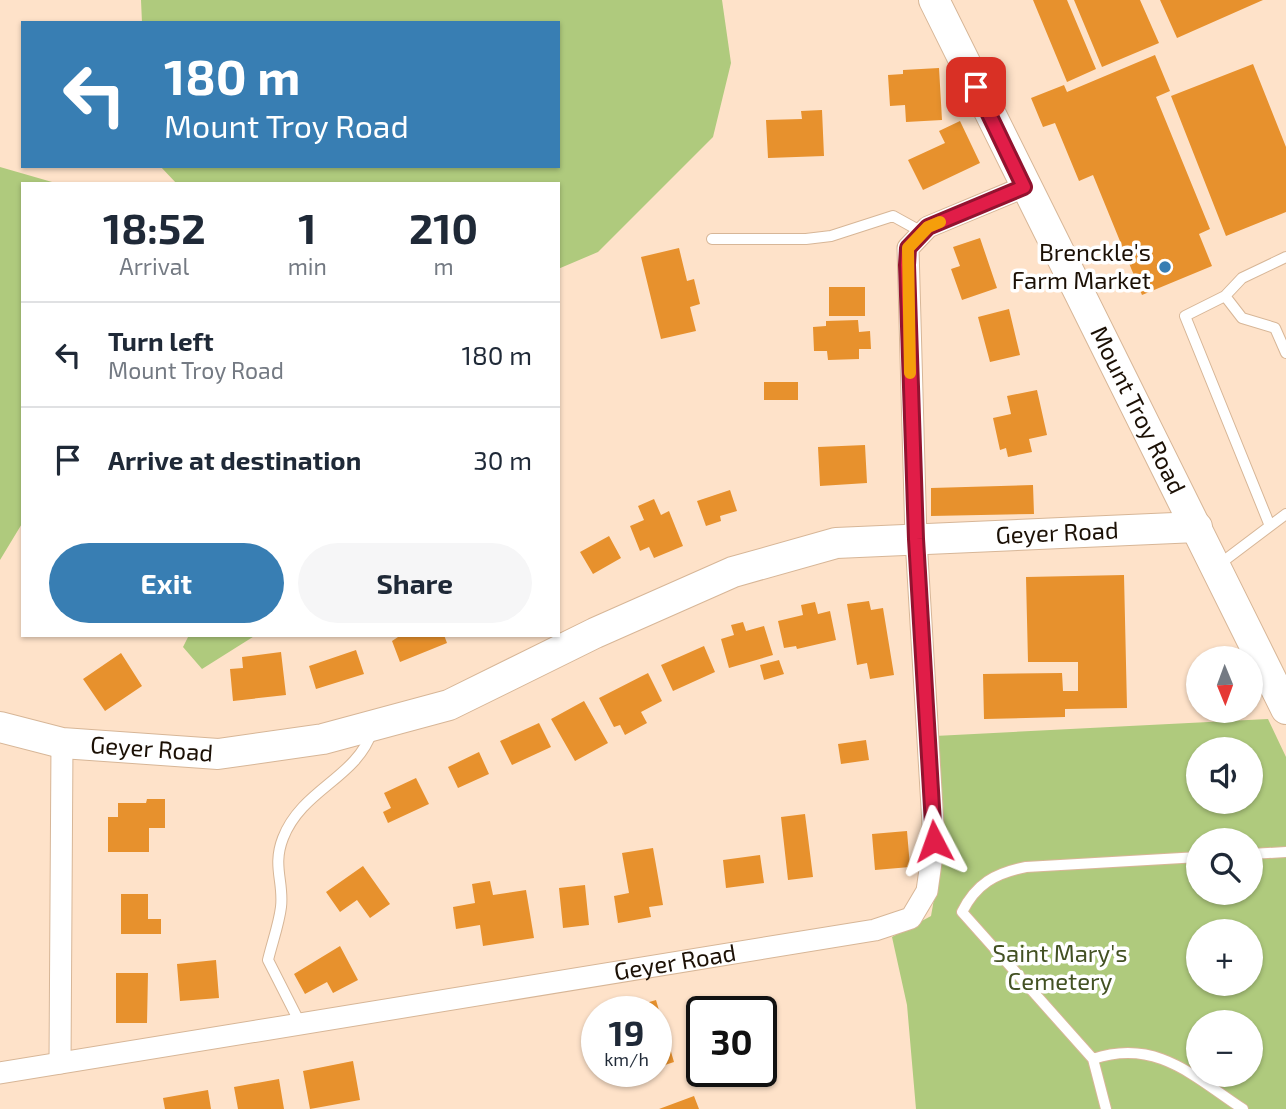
<!DOCTYPE html>
<html lang="en">
<head>
<meta charset="utf-8">
<style>
	body { margin:0; font-family:"Exo 2",sans-serif; background:#f6f6f7; color:#1f2937; height:100vh; display:flex; flex-direction:column; font-size:26px; white-space:nowrap }
	* { box-sizing:border-box; margin:0 }
	p { font-size:23px; color:#747a83 }
	.icon { flex:none; width:38px; height:38px; fill:none; stroke:currentColor; stroke-width:2; stroke-linecap:round; stroke-linejoin:round }
	.map { position:relative; flex:1; overflow:hidden }
	.side { position:absolute; left:21px; top:182px; width:539px; height:455px; display:flex; flex-direction:column; background:#fff; border-radius:0px; box-shadow:0 2px 5px #0004 }
	.side>* { flex:none }
	.guide { position:absolute; left:21px; top:21px; width:539px; height:147px; border-radius:0px; box-shadow:0 2px 5px #0004; background:#387eb3; color:#fff; overflow:hidden }
	.needle { width:46px; rotate:179deg }
	.buttons { position:absolute; left:1186px; top:646px; display:grid; gap:14px }
	.buttons a { display:grid; place-items:center; width:77px; height:77px; border-radius:50%; background:#fff; box-shadow:0 2px 5px #0004; font-size:35px }
	.speed { position:absolute; left:581px; top:996px; display:flex; gap:14px; font-size:35px; font-weight:700; text-align:center }
	.speed>* { display:grid; place-content:center; width:91px; height:91px; border-radius:50%; background:#fff; box-shadow:0 2px 5px #0004; line-height:1 }
	.speed small { font-size:18px; font-weight:400 }
	.speed .limit { border:4px solid #111; border-radius:10px; background:#fff; color:#111 }
	.pin { position:absolute; display:grid; place-items:center; width:60px; height:60px; color:#fff; margin:-30px; border-radius:14px; box-shadow:0 4px 10px #0006 }
	.me { position:absolute; width:77px; margin:-38px; rotate:356deg; stroke-linejoin:round; filter:drop-shadow(0 0 5px #0008) }
	.turn { display:flex; align-items:center; gap:24px; height:147px; padding:0 28px; font-size:32px }
	.turn .icon { width:91px; height:91px; stroke-width:2.5 }
	.turn b { display:block; font-size:49px; line-height:60px }
	.eta { display:flex; justify-content:space-evenly; align-items:center; height:119px; text-align:center }
	.eta b { font-size:42px; font-weight:700; line-height:49px }
	.action { display:flex; gap:14px; margin-top:auto; padding:14px 28px }
	.action a { flex:1; height:80px; border-radius:42px; background:#387eb3; color:#fff; font-size:28px; font-weight:700; line-height:80px; text-align:center }
	.action a+a { background:#f6f6f7; color:#1f2937 }
	ul { padding:0; list-style:none }
	li { display:flex; align-items:center; gap:21px; height:105px; padding:0 28px; border-top:2px solid #e0e1e3 }
	li div { flex:1 }
	li b { display:block; font-size:26px }
	li em { font-style:normal }
	.map>svg:first-child { display:block }
	.green { fill:#afca7d; fill-rule:evenodd }
	.building { fill:#e7912d }
	.lines { fill:none; stroke-linecap:round; stroke-linejoin:round }
	.lane-casing { stroke:#d7b697; stroke-width:12 }
	.street-casing { stroke:#d7b697; stroke-width:23 }
	.secondary-casing { stroke:#d7b697; stroke-width:32 }
	.lane { stroke:#fff; stroke-width:10 }
	.street { stroke:#fff; stroke-width:21 }
	.secondary { stroke:#fff; stroke-width:30 }
	.route-casing { stroke:#92132f; stroke-width:18 }
	.route { stroke:#e11d48; stroke-width:12 }
	.slow { stroke:#f59e0b; stroke-width:12 }
	.poi-dot { fill:#387eb3; stroke:#fff; stroke-width:2.5 }
	.labels { text-anchor:middle; stroke-width:7; stroke-linejoin:round; paint-order:stroke }
	.poi-label { font-size:24px; fill:#1b1005; stroke:#fff; text-anchor:end }
	.street-label { font-size:24px; fill:#1b1005; stroke:#fff }
	.park-label { font-size:24px; fill:#435123; stroke:#fff }
</style>
</head>
<body>
<div class="map">
<svg width="1286" height="1109" viewBox="0 0 1286 1109">
	<rect width="100%" height="100%" fill="#fee2c9"/>
	<path class="green" d="M141 0H722L731 63 713 137 598 252 558 269V184H177L160 166H558V23H142Z
		M0 167 59 184H23V522L0 560Z
		M189 635H256L202 669 183 647Z
		M1268 719 1286 757V1109H916L907 1005 892 937 931 916 940 865 935 736ZM1199 749H1251V802H1199ZM1199 840H1251V892H1199ZM1199 931H1251V984H1199ZM1199 1022H1251V1074H1199Z"/>
	<path class="building" d="M1033 0H1067L1096 69 1067 82Z
		M1074 0H1140L1159 43 1102 67Z
		M1160 0H1263L1177 38Z
		M1155 55 1170 91 1156 97 1210 229 1199 234 1212 266 1142 295 1093 175 1079 181 1055 123 1043 127 1031 98 1064 85 1067 92Z
		M1253 64 1286 147V212L1226 236 1171 96Z
		M939 68 942 120 906 122 905 105 890 106 888 75 903 74V70Z
		M822 110 824 156 768 158 766 120 802 119 801 111Z
		M960 121 980 163 923 190 908 160 945 143 939 131Z
		M980 238 997 288 962 300 951 269 960 266 953 247Z
		M679 248 687 281 694 279 700 304 690 307 696 331 661 339 641 257Z
		M829 287H865V316H829Z
		M1009 309 1020 355 990 362 978 317Z
		M858 320 859 332 870 331 871 349H859V359L828 360 827 351H814L813 327 826 326V321Z
		M764 382H798V400H764Z
		M1037 390 1047 435 1029 439 1032 452 1008 457 1006 448 1000 450 993 418 1011 414 1007 396Z
		M865 445 867 483 820 486 818 447Z
		M1033 485 1034 514 931 516V488Z
		M730 490 737 511 720 516 721 521 706 526 697 501Z
		M654 499 661 515 669 511 683 546 654 558 649 547 640 551 630 526 644 520 638 506Z
		M609 536 621 558 593 574 580 552Z
		M1124 575 1127 708 1065 709V717L984 719 983 674 1062 673 1063 691H1078V662H1028L1026 577Z
		M869 601 871 610 883 608 894 675 870 679 867 663 857 665 847 604Z
		M815 602 818 614 830 611 836 640 797 649 796 646 784 648 778 621 803 615 801 605Z
		M743 622 746 631 764 626 773 655 729 668 721 639 734 635 731 625Z
		M401 635H444L447 643 400 662 392 641Z
		M704 646 715 672 673 691 661 665Z
		M356 650 364 674 316 689 309 666Z
		M281 652 286 695 233 701 230 669 243 668 242 657Z
		M121 653 142 686 105 711 83 679Z
		M779 660 784 674 764 680 760 665Z
		M648 673 662 701 641 712 647 723 625 735 620 725 614 727 599 698Z
		M584 701 608 743 575 761 551 719Z
		M539 723 551 747 512 765 500 741Z
		M866 740 869 760 841 764 838 744Z
		M479 752 489 774 458 788 448 767Z
		M416 778 429 804 388 823 383 812 391 808 384 793Z
		M147 799H165V828H149V852H108V817H118V803H146Z
		M805 814 813 877 788 880 781 817Z
		M907 831 910 867 875 870 872 834Z
		M653 848 663 905 649 907 651 917 618 923 614 896 629 893 622 853Z
		M760 855 764 883 726 888 723 860Z
		M363 866 390 904 370 918 357 900 340 912 326 892Z
		M490 881 493 895 526 890 534 938 483 946 480 925 456 929 453 907 475 903 472 884Z
		M585 885 589 925 563 928 559 888Z
		M121 894H148V919H161V934H121Z
		M340 946 358 980 333 993 327 982 305 994 294 974Z
		M216 960 219 998 180 1001 177 964Z
		M116 973H148L147 1023H116Z
		M656 1000 674 1062 656 1068V1012L619 1011Z
		M353 1061 360 1100 310 1109 303 1071Z
		M279 1079 284 1109H238L234 1087Z
		M208 1090 211 1109H165L163 1098Z
		M694 1096 699 1109H659Z"/>
	<g class="lines">
		<g class="lane-casing">
			<path id="lane" d="M712 239H806L831 236 893 216 922 232
				M1225 296 1242 318 1275 328 1286 353
				M1270 526 1185 316 1225 296 1242 278 1286 257
				M1217 566 1286 514
				M1251 854 1286 852
				M301 1025 268 960C272 943 279 924 281 907 284 882 272 866 283 838 302 789 357 778 372 731
				M1093 1059C1156 1038 1193 1076 1243 1109
				M1106 1109 1093 1059 962 912C976 884 995 873 1026 867L1199 857"/>
		</g>
		<g class="street-casing">
			<g id="street">
				<path d="M60 1063 62 743"/>
				<path id="s1" d="M0 1073 875 930 911 918 927 891 934 841 916 539 908 248 928 227 1024 187"/>
			</g>
		</g>
		<g class="secondary-casing">
			<g id="secondary">
				<path id="s2" d="M934 0 1286 709"/>
				<path id="s3" d="M0 727 62 743 218 754 323 739 449 705 595 633 733 572 836 543 1197 527"/>
			</g>
		</g>
		<use href="#lane" class="lane"/>
		<use href="#street" class="street"/>
		<use href="#secondary" class="secondary"/>
	</g>
	<g class="lines">
		<g class="route-casing">
			<path id="route" d="M934 841 916 539 907 265 908 248 928 227 1024 187 976 87"/>
		</g>
		<use href="#route" class="route"/>
		<path class="slow" d="M910 373 908 248 928 227 940 222"/>
	</g>
	<circle class="poi-dot" cx="1165" cy="267" r="7"/>
	<g class="labels">
		<g class="poi-label">
			<text x="1151" y="261">Brenckle's<tspan x="1151" dy="28">Farm Market</tspan></text>
		</g>
		<g class="street-label">
			<text dy="8" stroke="none"><textPath href="#s2" startOffset="458">Mount Troy Road</textPath></text>
			<text dy="8" stroke="none"><textPath href="#s3" startOffset="1099">Geyer Road</textPath></text>
			<text dy="8" stroke="none"><textPath href="#s3" startOffset="154">Geyer Road</textPath></text>
			<text dy="8" stroke="none"><textPath href="#s1" startOffset="684">Geyer Road</textPath></text>
		</g>
		<g class="park-label">
			<text x="1060" y="962">Saint Mary's<tspan x="1060" dy="28">Cemetery</tspan></text>
		</g>
	</g>
</svg>
<div class="buttons">
<a><svg class="needle" viewBox="-14 -14 28 28"><path d="M0-13l5 13h-10z" fill="#e53935"/><path d="M0 13l5-13h-10z" fill="#747a83"/></svg></a>
<a><svg class="icon" aria-label="sound" viewBox="0 0 24 24"><path d="M4 9h4l5-4v14l-5-4H4zM17 9q2 3 0 6"/></svg></a>
<a><svg class="icon" aria-label="search" viewBox="0 0 24 24"><circle cx="10" cy="10" r="6"/><path d="M15 15l6 6"/></svg></a>
<a>+</a>
<a>−</a>
</div>
<div class="speed"><div>19<small>km/h</small></div><div class="limit">30</div></div>
<div class="pin" style="left:976px;top:87px;background:#d93025"><svg class="icon" aria-label="arrive" viewBox="0 0 24 24"><path d="M6 21V4h12l-3 4 3 4H6"/></svg></div>
<svg class="me" style="left:934px;top:841px" viewBox="-20 -20 40 40"><path d="M0-17L14 15 0 8-14 15z" fill="#e11d48" stroke="#fff" stroke-width="4"/></svg>
<div class="guide">
<div class="turn"><svg class="icon" aria-label="left" viewBox="0 0 24 24"><path d="M17 20v-9H6M10 6l-5 5 5 5"/></svg><div><b>180 m</b>Mount Troy Road</div></div>
</div>
<section class="side">
<div class="eta">
<div><b>18:52</b><p>Arrival</p></div>
<div><b>1</b><p>min</p></div>
<div><b>210</b><p>m</p></div>
</div>
<ul>
<li><svg class="icon" aria-label="left" viewBox="0 0 24 24"><path d="M17 20v-9H6M10 6l-5 5 5 5"/></svg><div><b>Turn left</b><p>Mount Troy Road</p></div><em>180 m</em></li>
<li><svg class="icon" aria-label="arrive" viewBox="0 0 24 24"><path d="M6 21V4h12l-3 4 3 4H6"/></svg><div><b>Arrive at destination</b></div><em>30 m</em></li>
</ul>
<div class="action"><a>Exit</a><a>Share</a></div>
</section>
</div>
</body>
</html>
